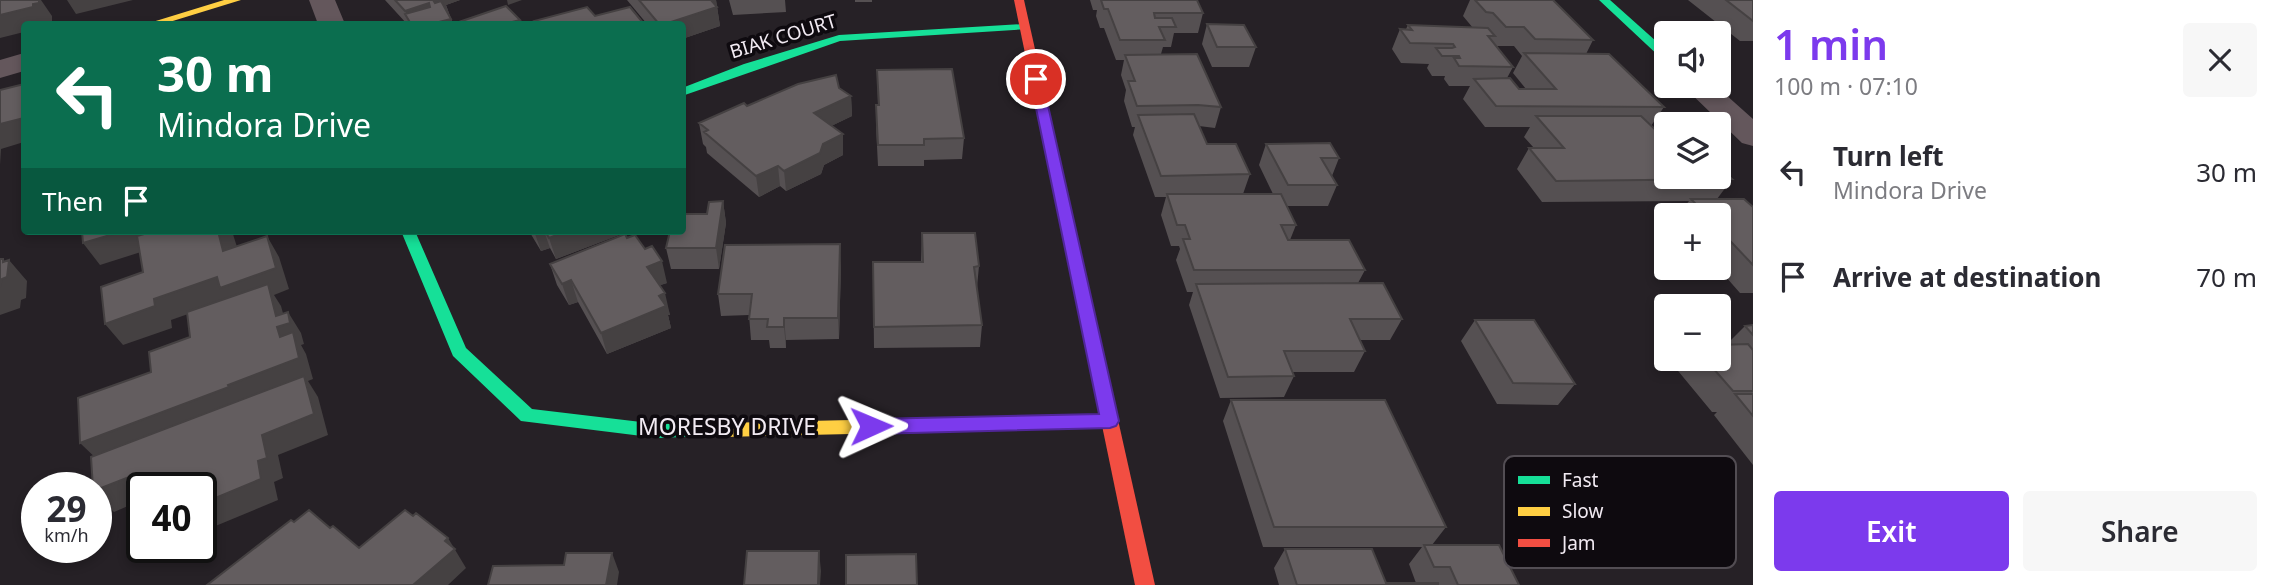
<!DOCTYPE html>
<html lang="en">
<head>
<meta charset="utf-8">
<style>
	body { margin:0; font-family:"Noto Sans",sans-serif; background:#f7f7f7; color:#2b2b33; height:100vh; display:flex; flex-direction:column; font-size:26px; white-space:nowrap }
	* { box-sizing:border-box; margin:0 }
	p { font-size:23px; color:#7c7c81 }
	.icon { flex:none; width:38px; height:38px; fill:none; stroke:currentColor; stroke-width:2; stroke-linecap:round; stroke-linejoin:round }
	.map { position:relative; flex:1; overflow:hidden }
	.details { display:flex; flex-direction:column; background:#fff; width:525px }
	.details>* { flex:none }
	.guide { position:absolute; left:21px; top:21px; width:665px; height:214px; border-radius:7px; box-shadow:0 4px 10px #0003; background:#0b6e4f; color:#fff; overflow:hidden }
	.buttons { position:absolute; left:1654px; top:21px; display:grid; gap:14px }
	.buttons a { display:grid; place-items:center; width:77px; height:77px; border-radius:7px; background:#fff; box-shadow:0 4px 10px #0003; font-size:35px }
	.speed { position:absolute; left:21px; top:472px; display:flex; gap:14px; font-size:35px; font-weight:700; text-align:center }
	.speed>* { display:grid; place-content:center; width:91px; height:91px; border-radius:50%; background:#fff; box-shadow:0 4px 10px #0003; line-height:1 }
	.speed small { font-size:18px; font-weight:400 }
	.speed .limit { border:4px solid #111; border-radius:10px; background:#fff; color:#111 }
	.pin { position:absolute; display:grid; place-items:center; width:60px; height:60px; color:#fff; margin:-30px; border:4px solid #fff; border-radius:50%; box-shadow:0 2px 7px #0007 }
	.me { position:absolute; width:77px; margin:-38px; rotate:89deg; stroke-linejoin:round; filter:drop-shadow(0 0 5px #0008) }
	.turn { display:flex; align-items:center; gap:24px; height:147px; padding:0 21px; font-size:32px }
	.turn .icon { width:91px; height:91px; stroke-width:2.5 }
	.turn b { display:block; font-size:49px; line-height:60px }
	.then { display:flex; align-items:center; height:66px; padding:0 21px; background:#0003; gap:14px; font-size:26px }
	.round { display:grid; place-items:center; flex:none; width:74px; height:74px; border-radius:7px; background:#f7f7f7 }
	.summary { display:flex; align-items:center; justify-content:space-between; height:119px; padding:0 21px }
	h1 { font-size:42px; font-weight:600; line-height:52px; color:#7c3aed }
	.action { display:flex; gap:14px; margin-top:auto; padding:14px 21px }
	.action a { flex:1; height:80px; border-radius:7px; background:#7c3aed; color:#fff; font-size:28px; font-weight:600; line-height:80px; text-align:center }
	.action a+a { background:#f7f7f7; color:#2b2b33 }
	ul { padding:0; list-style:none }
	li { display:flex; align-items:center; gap:21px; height:105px; padding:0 21px }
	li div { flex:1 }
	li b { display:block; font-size:26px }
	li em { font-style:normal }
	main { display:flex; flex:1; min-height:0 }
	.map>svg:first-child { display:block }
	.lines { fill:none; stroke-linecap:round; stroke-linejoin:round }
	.street { fill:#64575c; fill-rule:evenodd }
	.fast { fill:#16e098; fill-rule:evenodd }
	.slow { fill:#ffcf43; fill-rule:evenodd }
	.jam { fill:#f24e42; fill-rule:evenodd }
	.wall { fill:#555052; fill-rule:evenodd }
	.shaded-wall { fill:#454142 }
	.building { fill:#635d5f; stroke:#454142; stroke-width:2 }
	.route { fill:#7c3aed; stroke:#51269a; stroke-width:2 }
	.labels { text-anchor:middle; stroke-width:7; stroke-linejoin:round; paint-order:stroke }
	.far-street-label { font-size:19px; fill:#f1eaf2; stroke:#0e0a0f }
	.street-label { font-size:23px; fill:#f1eaf2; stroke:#0e0a0f }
	.key { fill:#0e0a0f; stroke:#524d53; stroke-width:2 }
	.key-label { font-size:19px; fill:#f1eaf2 }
</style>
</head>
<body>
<main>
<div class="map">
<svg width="1753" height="585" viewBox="0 0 1753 585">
	<rect width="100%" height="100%" fill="#262126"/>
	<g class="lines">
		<path class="street" d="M309 0H335L345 24H318Z
			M24 53V71L0 78V60Z
			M1683 86H1716L1753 119V146L1742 143Z"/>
		<path class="fast" d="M1599 0H1610L1666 50V60L1662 59Z
			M1024 24 1028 25V29L840 41 682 96V88L744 64 839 35Z
			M401 231H415L466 348 532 409 658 424 723 423 729 425 732 430 729 435 658 438 521 421 453 356Z"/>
		<path class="slow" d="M224 0H241L163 24H146Z
			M1110 414 1116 416 1119 421 1116 426 1110 428 723 437 717 435 714 430 717 425 723 423Z"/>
		<path class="jam" d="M1014 0H1024L1155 585H1135Z"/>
	</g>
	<path class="wall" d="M385 0H460L446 5 453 24H407Z
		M627 0H716L720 26 682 39V24H647Z
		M729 0H785L786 12 733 15Z
		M855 0H872V2H855Z
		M1090 0H1197L1203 13 1198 33H1174L1171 47H1163L1161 54 1221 107 1215 128 1199 126 1207 144 1250 174 1243 194H1273L1259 165 1266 144 1339 158 1332 176 1337 185 1328 206H1287L1296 225 1290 240 1365 270 1358 283 1402 319 1390 340H1360L1365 351 1354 372H1292L1294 376 1284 397 1220 398 1189 305 1193 292H1187L1176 260 1180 249 1179 246H1171L1161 215 1166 197H1155L1133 135 1135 127H1132L1124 101 1126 90 1121 75 1124 60H1116L1104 28H1100L1096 16 1097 10H1093Z
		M1470 0H1553L1593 40 1586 54 1664 107 1651 126 1662 136 1732 179 1717 199 1753 207V293H1740L1718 268V215H1678L1689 201 1542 202 1517 169 1529 148H1534L1524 137 1530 127H1485L1463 99 1470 86H1449L1444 79 1445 76H1432L1427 68 1429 64 1401 63 1392 49 1400 29H1406L1408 25 1473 28 1463 16ZM1497 46H1514L1522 56 1513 73 1526 89H1519L1507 78 1513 67Z
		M1688 0H1753V41H1740Z
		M1207 24 1256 47 1249 67H1212L1202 44Z
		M877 70 964 138 962 159 924 160V166H878L876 126V105H878Z
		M839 88 851 96 852 116 831 126 843 155 824 165 821 174 786 191 780 186 759 197 707 153 706 147 703 144 699 123 747 106Z
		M723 201 726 223 719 269H671L666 248Z
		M529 231H618L619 235 556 259 550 248 541 251Z
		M922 233 979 266 977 287 982 325 980 347 874 348 873 262H921Z
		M550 264 667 283 660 285 670 315H668L671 328 607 354 578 302 569 305 557 285Z
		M841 265 839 339 786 340V348H770L769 340H751L749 315 721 316 718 294Z
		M1475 320 1575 384 1558 405 1497 404 1461 341Z
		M1753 325V465L1714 415 1717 412H1712L1674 366 1681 359H1718L1727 344 1745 326Z
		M1231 400 1446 527 1432 545 1519 585H1279L1274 568 1285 549 1386 583H1416L1409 564 1422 547H1263L1223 421Z"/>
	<path class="shaded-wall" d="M35 0H41L52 16V22L46 23V24H24V32L0 38V15L33 4Z
		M67 0H133L76 14Z
		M432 0H460L446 5 450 16Z
		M507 0H522L508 5Z
		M705 0H716L720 26 682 39V24H665Z
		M429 3 436 23 409 20 405 11Z
		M451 19 453 24H431Z
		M520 20 522 24H504Z
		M851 96 852 116 815 134 814 113Z
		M24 118V142L1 149 0 165V124Z
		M843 134V155L824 165 821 174 786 191 784 171 823 144Z
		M778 166 780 186 759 197 756 176Z
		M723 201 726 223 719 269 716 248Z
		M124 231H207L100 265 83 243Z
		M218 231H232L237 247 223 251Z
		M534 231H544L550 248 541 251Z
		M567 231H618L619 235 556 259 549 238Z
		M267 236 279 257 289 289 274 295 281 306 286 324 288 312 301 333 304 344 301 345 306 354 313 379 308 381 318 397 328 435 278 455 283 478 274 482 278 500 201 532V504L261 479 101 463 80 443 228 385 291 349 228 300 171 320 172 328 123 345 105 324 154 299Z
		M840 244 841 265 839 339 838 318Z
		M3 259 8 265 9 260 27 281 26 298 21 300 20 308 0 315V287Z
		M662 261 667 283 652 288 647 267Z
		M571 280 578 302 569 305 562 284Z
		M665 293 670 315H668L671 328 607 354 601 333 659 296Z
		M784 318 786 340V348L784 327Z
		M137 474 142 500 114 512 96 495V490Z
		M448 538 466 568 448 585H413Z
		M819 551 821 571 820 585H818Z
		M612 553 619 572 617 585H606Z"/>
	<path class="building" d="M0 0H39V3L33 4V7L0 15Z
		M395 0H433L435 3 441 1 451 19 431 24H411L405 14 430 7 429 3 405 11Z
		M639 0H711L717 7 665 24H659Z
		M1101 0H1197L1203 13H1154L1155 18H1172L1176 27H1159L1165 40H1120L1108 9H1104Z
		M1475 0H1553L1593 40 1535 39 1524 27H1506L1493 13 1486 12Z
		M1726 0H1753V21Z
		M506 6 520 20 504 24H453Z
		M587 7 595 16 630 7 644 24H536L534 21Z
		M1207 24 1244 25 1256 47H1217Z
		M1408 25 1488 28 1495 36H1488L1513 67 1459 66 1454 58H1460L1459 56H1442L1436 48H1452L1455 47 1453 44 1410 43 1400 29 1412 30Z
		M1524 53 1609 54 1664 107 1496 106 1474 79 1510 78 1519 89H1556Z
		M1197 54 1221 107 1198 105 1137 106 1128 81H1135L1125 55Z
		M952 69 964 138 924 139V145H878L876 105H879L877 70Z
		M836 75 839 88 851 96 814 113 843 134 823 144 820 153 784 171 778 166 756 176 704 132 708 130 699 123 744 103 747 106 798 84Z
		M24 84V118L0 124V90Z
		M1194 114 1207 144H1236L1250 174 1161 176 1138 115Z
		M1536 116H1641L1662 136H1666V177H1718V167L1732 179 1556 181 1529 148H1564Z
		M1330 143 1339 158H1321L1337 185H1288L1266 144Z
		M1167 194H1281L1296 225H1281L1288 240H1349L1365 270H1194L1183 239H1190L1185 225H1177Z
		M1691 199H1744L1753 207V265L1718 228V215H1706Z
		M723 201 716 248H666L670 231H682V214H707L709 202Z
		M82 231H124L83 243Z
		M155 231H218L223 251 267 236 276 268 220 288 217 277 154 299 155 306 105 324 101 287 143 272 137 236Z
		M545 231H567L549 238Z
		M922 233H975L979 266 974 267 982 325 874 327 873 262H923Z
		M625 234 627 238 635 235 645 249 652 246 662 261 647 267 665 293 659 296 666 306 601 333 571 280 562 284 550 264Z
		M840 244 838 318H784V327H767L768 319H749L752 294H718L725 245Z
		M0 259H3V262L9 260 7 277 2 279 0 287Z
		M1383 283 1402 319H1350L1365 351H1284L1294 376 1228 377 1196 284Z
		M268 284 276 316 288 312 290 323 277 327 280 337 293 332 299 358 228 385 229 387 80 443 78 398 151 372 149 352 190 337 187 312Z
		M1475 320H1534L1575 384 1513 383Z
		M1753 325V335L1745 326Z
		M1748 344 1753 350V391H1733L1705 359H1718V345Z
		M304 376 314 414 262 435 267 458 258 461 261 479 201 504V488H142V521L137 474 96 490V488H93L91 457Z
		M1735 394H1753V416Z
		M1231 400H1385L1446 527H1274Z
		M309 510 330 528 333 526 359 548 405 510 413 516 416 513 448 538 445 541 455 549 413 585H207L291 520 294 522Z
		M1424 545H1499L1519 585H1458L1450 567H1434Z
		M1285 549H1372L1386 583H1438V585H1297Z
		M747 551H819L818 585H744Z
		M566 553H612L606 585H488L493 566 564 565Z
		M916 554 917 585H846V555Z"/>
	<path class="route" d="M1036 76 1042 79 1119 421 1116 426 1110 428 871 434 864 432 862 426 864 421 871 419 1099 414 1030 79Z"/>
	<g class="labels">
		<g class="far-street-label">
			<text transform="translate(783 36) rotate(-17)" y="7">BIAK COURT</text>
		</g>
		<g class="street-label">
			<text x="727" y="435">MORESBY DRIVE</text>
		</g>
	</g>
	<rect x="1504" y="456" width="232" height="112" rx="10" class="key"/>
	<rect x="1518" y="476" width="32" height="8" fill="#16e098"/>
	<rect x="1518" y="507" width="32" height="9" fill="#ffcf43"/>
	<rect x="1518" y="539" width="32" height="8" fill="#f24e42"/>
	<g class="key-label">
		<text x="1562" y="487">Fast</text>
		<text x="1562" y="518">Slow</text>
		<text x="1562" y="550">Jam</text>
	</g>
</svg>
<div class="buttons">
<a><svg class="icon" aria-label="sound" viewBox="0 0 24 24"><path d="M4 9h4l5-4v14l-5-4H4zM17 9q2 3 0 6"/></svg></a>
<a><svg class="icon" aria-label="layers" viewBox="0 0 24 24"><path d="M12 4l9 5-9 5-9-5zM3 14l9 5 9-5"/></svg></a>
<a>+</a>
<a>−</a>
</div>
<div class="speed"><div>29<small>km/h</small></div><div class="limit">40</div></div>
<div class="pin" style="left:1036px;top:79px;background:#d93025"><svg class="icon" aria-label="arrive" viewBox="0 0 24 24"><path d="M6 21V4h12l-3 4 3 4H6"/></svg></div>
<svg class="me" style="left:871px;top:426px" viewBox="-20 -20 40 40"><path d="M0-17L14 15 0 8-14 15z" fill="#7c3aed" stroke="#fff" stroke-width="4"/></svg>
<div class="guide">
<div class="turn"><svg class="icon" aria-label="left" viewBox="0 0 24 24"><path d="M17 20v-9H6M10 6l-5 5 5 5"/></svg><div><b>30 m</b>Mindora Drive</div></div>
<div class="then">Then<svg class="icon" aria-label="arrive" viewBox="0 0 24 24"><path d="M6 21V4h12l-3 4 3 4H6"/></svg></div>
</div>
</div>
<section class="details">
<div class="summary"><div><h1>1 min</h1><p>100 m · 07:10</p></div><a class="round"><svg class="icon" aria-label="close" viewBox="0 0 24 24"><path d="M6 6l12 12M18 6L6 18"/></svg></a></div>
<ul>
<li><svg class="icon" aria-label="left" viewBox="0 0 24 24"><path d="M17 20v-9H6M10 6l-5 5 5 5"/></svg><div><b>Turn left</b><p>Mindora Drive</p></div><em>30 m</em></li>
<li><svg class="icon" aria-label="arrive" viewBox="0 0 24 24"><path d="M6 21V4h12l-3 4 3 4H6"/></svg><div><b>Arrive at destination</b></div><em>70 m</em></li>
</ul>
<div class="action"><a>Exit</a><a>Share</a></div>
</section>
</main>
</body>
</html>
